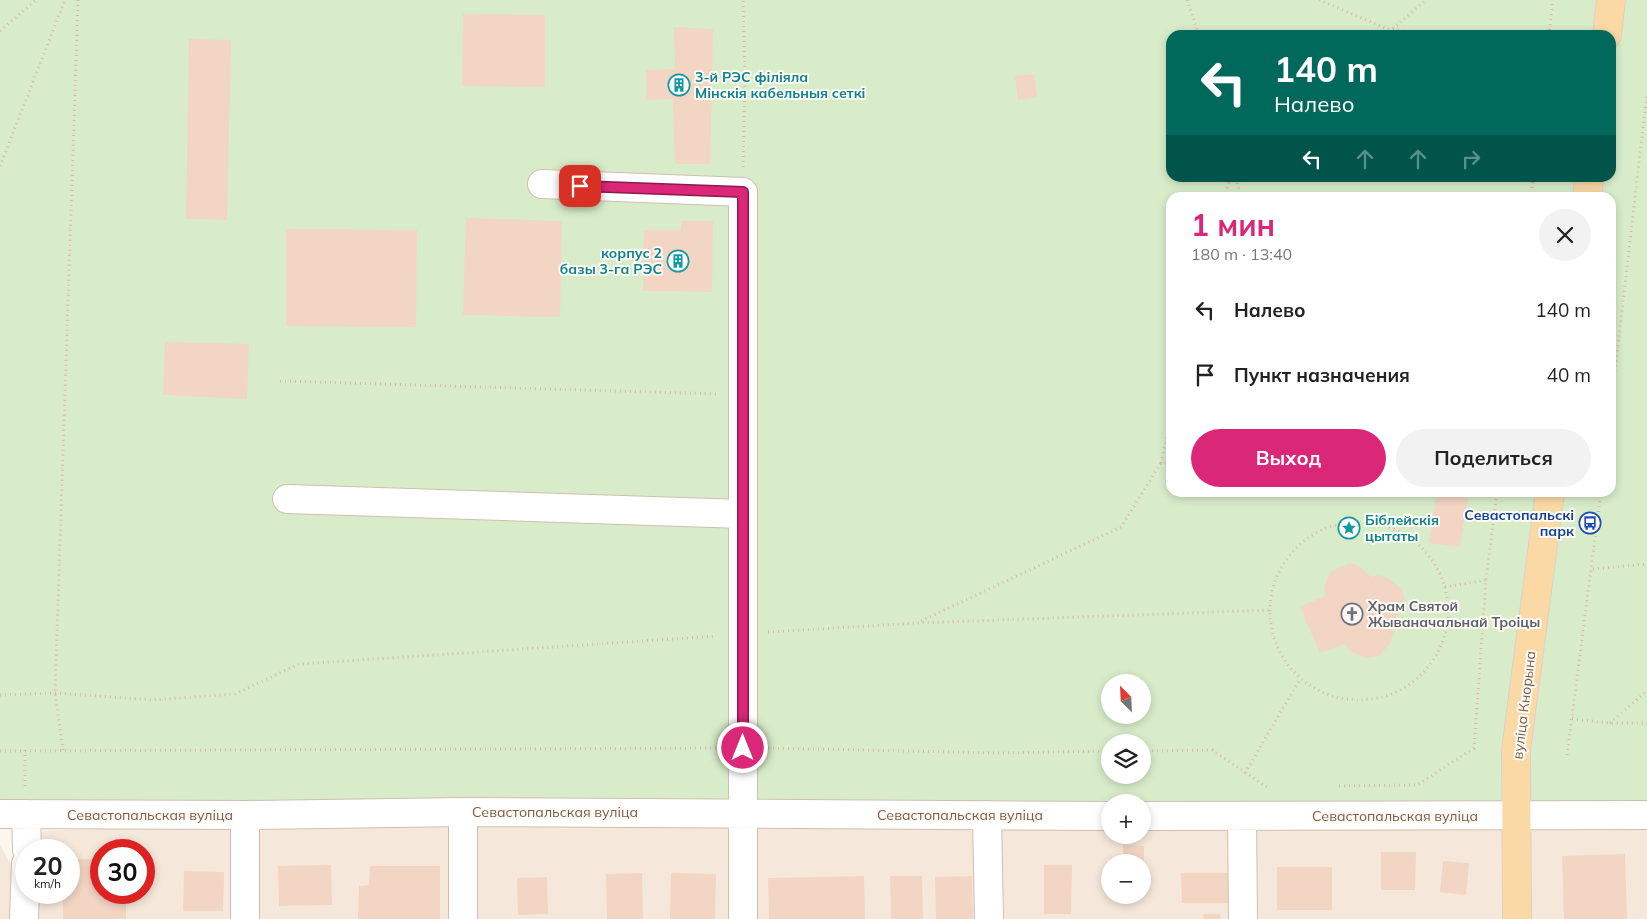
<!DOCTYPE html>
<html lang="ru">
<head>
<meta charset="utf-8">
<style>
	body { margin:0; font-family:Mulish,sans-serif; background:#f2f2f2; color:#222; height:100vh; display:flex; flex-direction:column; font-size:19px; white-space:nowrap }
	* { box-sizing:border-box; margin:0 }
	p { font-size:16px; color:#767676 }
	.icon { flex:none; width:28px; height:28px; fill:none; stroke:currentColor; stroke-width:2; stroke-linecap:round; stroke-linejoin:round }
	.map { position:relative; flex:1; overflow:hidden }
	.drawer { position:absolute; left:1166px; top:192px; width:450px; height:305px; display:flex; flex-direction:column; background:#fff; border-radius:15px; box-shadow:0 2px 8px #0003 }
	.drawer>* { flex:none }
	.banner { position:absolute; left:1166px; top:30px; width:450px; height:152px; border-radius:15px; box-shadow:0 2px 8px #0003; background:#00695c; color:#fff; overflow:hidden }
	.needle { width:32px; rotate:336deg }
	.controls { position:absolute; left:1101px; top:674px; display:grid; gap:10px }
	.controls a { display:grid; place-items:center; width:50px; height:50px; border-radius:50%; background:#fff; box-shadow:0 2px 8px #0003; font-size:25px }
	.speed { position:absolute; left:15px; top:839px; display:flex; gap:10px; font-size:25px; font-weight:700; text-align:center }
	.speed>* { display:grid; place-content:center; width:65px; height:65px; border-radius:50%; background:#fff; box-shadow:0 2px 8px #0003; line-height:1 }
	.speed small { font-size:12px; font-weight:400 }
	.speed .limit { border:8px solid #d22; background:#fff; color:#111 }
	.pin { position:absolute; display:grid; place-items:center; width:42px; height:42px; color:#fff; margin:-21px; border-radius:10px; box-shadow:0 2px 8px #0006 }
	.me { position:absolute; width:55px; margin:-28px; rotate:0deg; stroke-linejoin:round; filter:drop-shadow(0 0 4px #0008) }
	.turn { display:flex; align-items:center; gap:18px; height:105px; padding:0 25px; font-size:22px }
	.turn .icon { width:65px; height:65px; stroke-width:2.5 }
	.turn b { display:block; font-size:35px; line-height:42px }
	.lanes { display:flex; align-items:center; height:48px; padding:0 25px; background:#0003; justify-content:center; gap:25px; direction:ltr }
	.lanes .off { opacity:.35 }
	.round { display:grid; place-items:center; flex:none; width:52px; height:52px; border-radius:26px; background:#f2f2f2 }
	.headline { display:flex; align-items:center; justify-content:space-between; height:85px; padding:0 25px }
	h1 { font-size:30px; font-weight:700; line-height:38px; color:#db2777 }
	.primary-button { display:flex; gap:10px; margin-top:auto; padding:10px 25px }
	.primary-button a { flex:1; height:58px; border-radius:30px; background:#db2777; color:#fff; font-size:20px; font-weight:700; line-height:58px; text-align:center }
	.primary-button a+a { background:#f2f2f2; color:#222 }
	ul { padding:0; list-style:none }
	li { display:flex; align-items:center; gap:15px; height:65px; padding:0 25px }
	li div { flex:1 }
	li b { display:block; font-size:19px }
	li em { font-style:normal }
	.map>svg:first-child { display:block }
	.residential { fill:#f5e8da; fill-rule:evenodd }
	.green { fill:#d8ecc9; fill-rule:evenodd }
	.building { fill:#f3d5c3 }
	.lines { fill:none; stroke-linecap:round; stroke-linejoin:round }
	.minor-casing { stroke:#d1beb0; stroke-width:30 }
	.major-casing { stroke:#dad1cd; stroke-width:30 }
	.path { stroke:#d9b8a5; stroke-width:3; stroke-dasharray:1 4; stroke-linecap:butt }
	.minor { stroke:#fff; stroke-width:28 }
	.major { stroke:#fbd9a5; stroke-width:28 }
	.route-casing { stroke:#8e194d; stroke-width:12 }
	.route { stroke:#db2777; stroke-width:9 }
	.labels { text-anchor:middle; stroke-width:4; stroke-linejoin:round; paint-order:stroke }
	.culture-label { font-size:14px; font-weight:bold; fill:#0d838f; stroke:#fffaf3; text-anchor:start }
	.transit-label { font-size:14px; font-weight:bold; fill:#164399; stroke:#fffaf3; text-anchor:end }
	.worship-label { font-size:14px; font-weight:bold; fill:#5b616d; stroke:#fffaf3; text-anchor:start }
	.street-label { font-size:14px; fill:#7a5c4d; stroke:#fffaf3 }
</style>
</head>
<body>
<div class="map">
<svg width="1647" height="919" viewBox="0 0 1647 919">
	<rect width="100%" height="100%" fill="#fdf6ec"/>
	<path class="residential" d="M464 819 1110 825V835H1142L1143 825 1647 822V919H33V893L69 892V850H32V831ZM101 850H144V892H101ZM1110 862H1142V895H1110Z
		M0 845 14 870V919H0Z"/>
	<path class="green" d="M0 0H1647V801L1143 808 1142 802H1110L0 814ZM1171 35H1611V178H1171ZM1171 198H1611V492H1171ZM1110 682H1142V715H1110ZM1110 742H1142V775H1110Z"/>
	<path class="building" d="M463 14 545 15V87L462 86Z
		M674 27 713 29 710 164H675L673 99 646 100V70L675 69Z
		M189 39 231 40 227 220 186 219Z
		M1034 74 1037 97 1018 100 1015 76Z
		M466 218 562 221 560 317 463 315Z
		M681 221H713L712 292 643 291 644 230H681Z
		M286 229 417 230 416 327 286 326Z
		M165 342 249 344 247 399 163 395Z
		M1437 492 1468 495 1460 547 1429 543Z
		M1349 563 1358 565 1371 577 1379 575 1388 578 1403 590 1405 601 1403 610 1391 623 1393 633 1390 643 1379 656 1368 658 1358 655 1350 651 1345 644 1320 653 1300 607 1325 596 1324 587 1330 572Z
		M1123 845 1144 846V862H1123Z
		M1381 852H1416L1415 890H1381Z
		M1625 854 1627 919H1564L1562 856Z
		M69 859H101V892H126V919H63V892H69Z
		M1443 861 1469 863 1466 895 1440 892Z
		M331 865 332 905 279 906 278 866Z
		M1044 865H1072L1071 914H1044Z
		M370 866H440V919H358L359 886 369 885Z
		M1277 867H1332V910H1277Z
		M184 871 224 872 223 911H183Z
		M642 873 643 919H607L606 874Z
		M671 873 716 874 715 919H670Z
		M1181 873H1233V903H1182Z
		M864 876 865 919H769L768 878Z
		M890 876H922L923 919H891Z
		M972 876 973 919H936L935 877Z
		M547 877 548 914 518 915 517 878Z
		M1203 914H1220L1221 919H1203Z"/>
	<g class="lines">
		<g class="minor-casing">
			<path id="minor" d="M542 184 743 192V919
				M287 499 743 514
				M463 812V919
				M0 814 245 815 463 812 1110 816
				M26 814 27 850
				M987 815 989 919
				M1142 816 1647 815
				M1242 817 1243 919
				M24 919 26 864
				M245 919V815"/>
		</g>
		<g class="major-casing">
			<path id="major" d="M1607 35 1611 0
				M1587 198 1589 178
				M1517 919 1516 750 1550 492"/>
		</g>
		<path class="path" d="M1187 0 1199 35
			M1319 0 1390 30 1457 35
			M0 31 36 0
			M1385 35 1426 0
			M1549 35 1553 0
			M0 166 65 0
			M743 167 745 75 743 0
			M1236 178 1241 198
			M1225 198 1230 178
			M1531 198 1533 178
			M280 381 718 394
			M1611 406 1647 93
			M1161 463 1171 419
			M1270 611a89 89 0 1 1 178 0a89 89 0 1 1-178 0Z
			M1593 569 1647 564
			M1445 587 1486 580
			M921 621 1121 527 1161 463H1171
			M768 632 918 623 1269 610
			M0 695 55 693 152 700 235 694 299 664 717 636
			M1572 719 1610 723H1647
			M1610 723 1647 691
			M768 748 999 753 1110 751
			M25 750V789
			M63 750 55 693 78 0
			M0 751 717 748
			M1142 751 1212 750 1267 787
			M1567 755 1601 492
			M1245 773 1300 679
			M1339 786 1417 785 1474 748 1486 580 1497 492"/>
		<use href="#minor" class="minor"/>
		<use href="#major" class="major"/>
	</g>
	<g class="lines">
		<g class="route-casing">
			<path id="route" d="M580 186 743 192V748"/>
		</g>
		<use href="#route" class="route"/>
	</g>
	<defs>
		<g id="building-ring" transform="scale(1.125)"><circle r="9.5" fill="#fffaf3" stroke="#0f9aa8" stroke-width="1.5"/><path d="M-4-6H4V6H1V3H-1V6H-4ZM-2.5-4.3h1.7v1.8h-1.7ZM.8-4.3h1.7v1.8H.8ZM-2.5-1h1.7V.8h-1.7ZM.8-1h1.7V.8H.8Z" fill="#0f9aa8"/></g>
		<g id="bus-ring" transform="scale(1.125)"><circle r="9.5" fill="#fffaf3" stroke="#1a4fb4" stroke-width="1.5"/><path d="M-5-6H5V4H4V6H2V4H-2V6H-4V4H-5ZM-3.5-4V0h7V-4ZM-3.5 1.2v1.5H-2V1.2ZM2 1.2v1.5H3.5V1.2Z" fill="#1a4fb4"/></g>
		<g id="sight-ring" transform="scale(1.125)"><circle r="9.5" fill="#fffaf3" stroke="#0f9aa8" stroke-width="1.5"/><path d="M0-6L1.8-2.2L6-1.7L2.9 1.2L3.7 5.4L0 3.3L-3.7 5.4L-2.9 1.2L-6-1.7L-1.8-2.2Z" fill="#0f9aa8"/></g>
		<g id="church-ring" transform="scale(1.125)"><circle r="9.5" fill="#fffaf3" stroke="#6b7280" stroke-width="1.5"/><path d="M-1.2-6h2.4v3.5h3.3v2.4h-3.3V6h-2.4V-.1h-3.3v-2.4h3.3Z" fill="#6b7280"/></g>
	</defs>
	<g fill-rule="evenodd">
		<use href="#building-ring" x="679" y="85"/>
		<use href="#building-ring" x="678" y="261"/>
		<use href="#bus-ring" x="1590" y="523"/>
		<use href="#sight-ring" x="1349" y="528"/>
		<use href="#church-ring" x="1352" y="614"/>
	</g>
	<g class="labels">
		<g class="culture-label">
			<text x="695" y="82">3-й РЭС філіяла<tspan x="695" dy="16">Мінскія кабельныя сеткі</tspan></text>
			<text x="662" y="258" text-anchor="end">корпус 2<tspan x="662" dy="16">базы 3-га РЭС</tspan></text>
			<text x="1365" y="525">Біблейскія<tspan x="1365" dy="16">цытаты</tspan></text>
		</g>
		<g class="transit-label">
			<text x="1574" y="520">Севастопальскі<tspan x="1574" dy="16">парк</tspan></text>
		</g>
		<g class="worship-label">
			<text x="1368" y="611">Храм Святой<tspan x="1368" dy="16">Жываначальнай Троіцы</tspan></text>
		</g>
		<g class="street-label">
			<text transform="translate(1524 705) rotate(-83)" y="5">вуліца Кнорына</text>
			<text x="555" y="817">Севастопальская вуліца</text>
			<text x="150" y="820">Севастопальская вуліца</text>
			<text x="960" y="820">Севастопальская вуліца</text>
			<text x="1395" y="821">Севастопальская вуліца</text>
		</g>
	</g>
</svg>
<div class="controls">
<a><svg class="needle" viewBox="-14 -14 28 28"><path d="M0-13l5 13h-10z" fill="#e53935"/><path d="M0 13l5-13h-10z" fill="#767676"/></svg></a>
<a><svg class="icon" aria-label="layers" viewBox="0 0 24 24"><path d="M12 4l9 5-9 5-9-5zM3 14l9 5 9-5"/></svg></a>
<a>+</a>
<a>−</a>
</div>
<div class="speed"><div>20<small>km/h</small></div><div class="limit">30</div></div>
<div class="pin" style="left:580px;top:186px;background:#d93025"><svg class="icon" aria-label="arrive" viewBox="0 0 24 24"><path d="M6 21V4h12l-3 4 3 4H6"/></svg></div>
<svg class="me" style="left:743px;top:748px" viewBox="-20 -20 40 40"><circle r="17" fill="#db2777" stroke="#fff" stroke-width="3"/><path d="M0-11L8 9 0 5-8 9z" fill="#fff"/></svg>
<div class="banner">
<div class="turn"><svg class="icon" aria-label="left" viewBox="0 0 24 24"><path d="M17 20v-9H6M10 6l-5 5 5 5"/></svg><div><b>140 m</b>Налево</div></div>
<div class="lanes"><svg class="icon" aria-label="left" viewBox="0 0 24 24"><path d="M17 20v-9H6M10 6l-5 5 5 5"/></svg><svg class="icon off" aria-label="ahead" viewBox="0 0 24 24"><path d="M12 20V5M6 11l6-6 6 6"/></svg><svg class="icon off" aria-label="ahead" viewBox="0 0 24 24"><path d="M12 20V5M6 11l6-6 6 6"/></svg><svg class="icon off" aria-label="right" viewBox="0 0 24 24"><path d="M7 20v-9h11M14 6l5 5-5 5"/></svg></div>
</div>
<section class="drawer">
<div class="headline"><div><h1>1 мин</h1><p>180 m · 13:40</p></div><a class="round"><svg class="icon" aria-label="close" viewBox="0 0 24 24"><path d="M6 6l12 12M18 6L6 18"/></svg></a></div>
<ul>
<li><svg class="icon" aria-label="left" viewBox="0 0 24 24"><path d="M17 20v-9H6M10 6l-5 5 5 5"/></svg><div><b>Налево</b></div><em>140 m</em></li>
<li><svg class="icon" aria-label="arrive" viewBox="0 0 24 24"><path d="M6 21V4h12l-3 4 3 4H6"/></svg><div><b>Пункт назначения</b></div><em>40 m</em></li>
</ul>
<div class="primary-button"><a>Выход</a><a>Поделиться</a></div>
</section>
</div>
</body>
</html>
